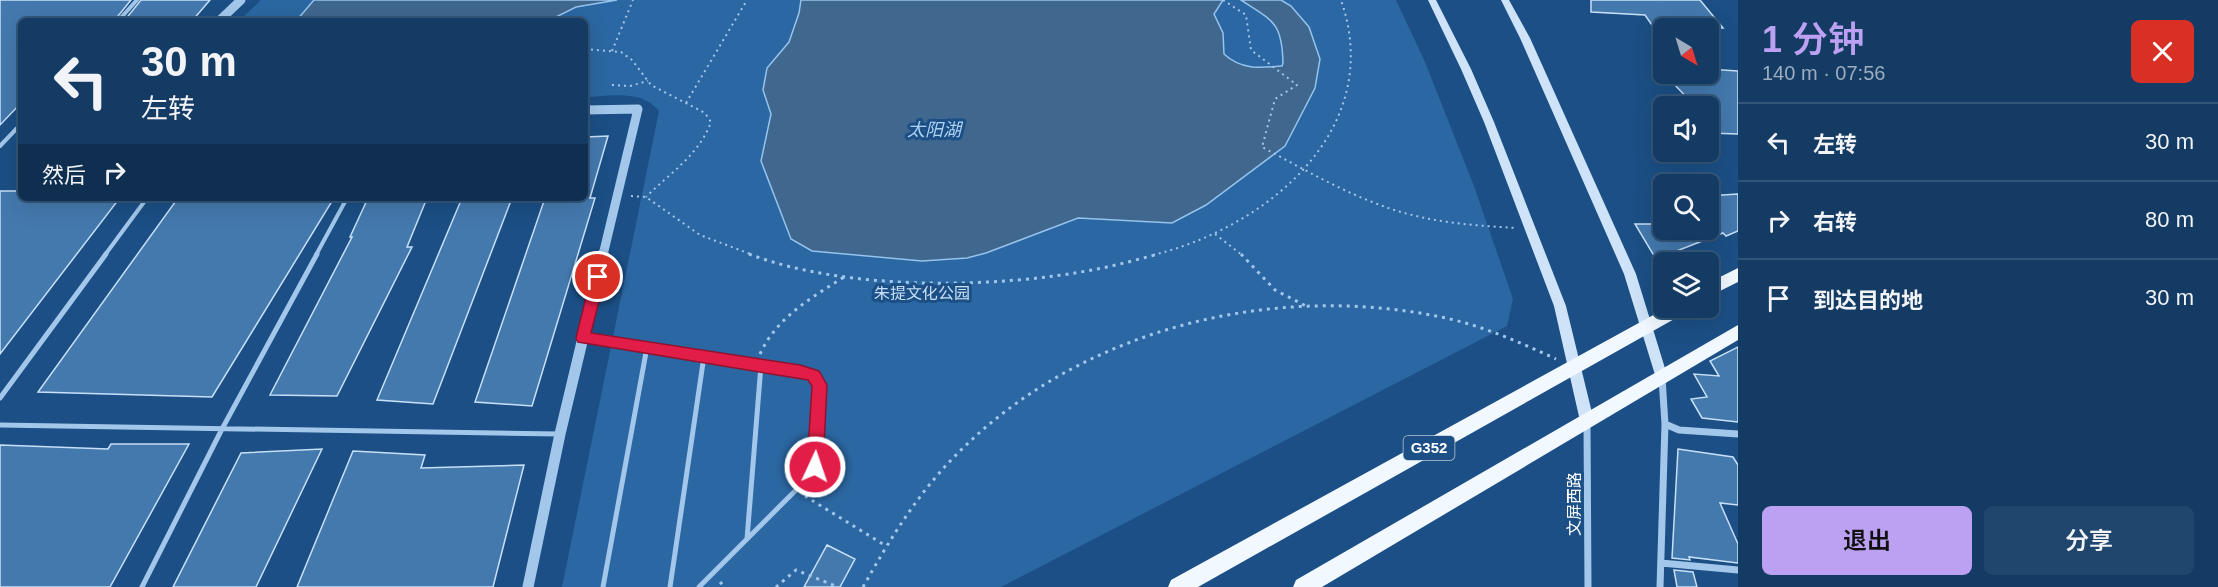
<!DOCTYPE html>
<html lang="zh">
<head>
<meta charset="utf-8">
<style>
	body { margin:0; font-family:Helvetica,"Noto Sans SC",sans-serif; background:#21466d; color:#f1f3f6; height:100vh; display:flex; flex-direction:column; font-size:22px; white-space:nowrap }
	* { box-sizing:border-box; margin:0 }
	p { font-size:20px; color:#9dadbf }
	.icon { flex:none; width:33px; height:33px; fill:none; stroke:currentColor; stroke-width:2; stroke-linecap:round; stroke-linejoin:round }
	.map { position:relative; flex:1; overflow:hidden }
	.drawer { display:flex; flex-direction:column; background:#143b64; width:480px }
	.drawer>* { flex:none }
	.top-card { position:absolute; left:18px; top:18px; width:570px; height:183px; border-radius:9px; box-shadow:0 6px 24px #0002,0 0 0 2px #335578; background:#143b64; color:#f1f3f6; overflow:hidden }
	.needle { width:39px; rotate:142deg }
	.buttons { position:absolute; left:1653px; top:18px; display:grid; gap:12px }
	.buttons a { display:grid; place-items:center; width:66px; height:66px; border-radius:9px; background:#143b64; box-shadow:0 6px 24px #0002,0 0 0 2px #335578; font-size:30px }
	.pin { position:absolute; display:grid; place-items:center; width:51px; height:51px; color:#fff; margin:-26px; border:3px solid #fff; border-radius:50%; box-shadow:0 2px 6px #0007 }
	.me { position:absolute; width:66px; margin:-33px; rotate:3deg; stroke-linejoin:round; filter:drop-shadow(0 0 4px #0008) }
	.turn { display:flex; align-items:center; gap:21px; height:126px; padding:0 24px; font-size:27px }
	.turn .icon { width:78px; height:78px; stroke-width:2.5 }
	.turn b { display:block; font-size:42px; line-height:51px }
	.then { display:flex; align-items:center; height:57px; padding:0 24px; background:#0003; gap:12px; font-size:22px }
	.round { display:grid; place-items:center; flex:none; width:63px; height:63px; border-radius:9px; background:#21466d }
	.overview { display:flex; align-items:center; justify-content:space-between; height:102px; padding:0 24px }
	h1 { font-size:36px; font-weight:600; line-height:45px; color:#bca0f2 }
	.button { display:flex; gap:12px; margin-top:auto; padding:12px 24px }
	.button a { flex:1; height:69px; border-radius:9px; background:#bca0f2; color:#111; font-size:24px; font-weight:600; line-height:69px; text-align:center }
	.button a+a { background:#21466d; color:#f1f3f6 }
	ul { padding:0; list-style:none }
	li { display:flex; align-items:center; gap:18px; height:78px; padding:0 24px; border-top:2px solid #335578 }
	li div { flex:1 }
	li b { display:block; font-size:22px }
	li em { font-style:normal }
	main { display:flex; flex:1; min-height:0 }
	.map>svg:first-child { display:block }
	.green { fill:#2b67a2 }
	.water { fill:#40678e; stroke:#95c3ed; stroke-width:1.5 }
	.building { fill:#4479ae; stroke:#c7e0f8; stroke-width:1.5 }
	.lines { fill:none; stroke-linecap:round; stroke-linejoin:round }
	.path-far1 { stroke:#a2c7eb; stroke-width:2; stroke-dasharray:2 4; stroke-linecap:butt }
	.path { stroke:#a2c7eb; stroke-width:3; stroke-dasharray:3 5; stroke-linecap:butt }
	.service-far1 { stroke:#a2c7eb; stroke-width:4 }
	.service { stroke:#a2c7eb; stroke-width:5 }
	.minor { stroke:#a2c7eb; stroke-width:7 }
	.tertiary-far1 { stroke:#a2c7eb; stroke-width:9 }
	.tertiary { stroke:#a2c7eb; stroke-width:11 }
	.secondary { fill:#cee3f8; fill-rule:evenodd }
	.trunk { fill:#f2f8ff; fill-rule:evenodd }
	.route { fill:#e11d48; stroke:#92132f; stroke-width:1.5 }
	.labels { text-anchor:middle; stroke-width:6; stroke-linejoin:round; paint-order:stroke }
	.shield { fill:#1b4f85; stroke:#bbcada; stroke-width:1.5 }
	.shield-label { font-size:15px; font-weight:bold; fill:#fff }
	.park-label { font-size:16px; fill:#c7e0f8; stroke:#1b4f85 }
	.street-label { font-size:16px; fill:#fff; stroke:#1b4f85 }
	.water-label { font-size:18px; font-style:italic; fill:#add1f3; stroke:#1b4f85 }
</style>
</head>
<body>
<main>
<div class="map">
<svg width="1738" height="587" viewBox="0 0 1738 587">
	<rect width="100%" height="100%" fill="#1b4f85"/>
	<path class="green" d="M261 0H1396L1425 62 1474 186 1513 299 1507 326 1001 587H562L659 111C642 89 610 96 585 97V21H239Z"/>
	<path class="water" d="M314 0H617L576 7 548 21H296Z
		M801 0H1223L1214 14 1223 33 1224 54C1241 70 1260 68 1282 66L1283 63C1282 22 1273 21 1241 0H1281L1291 6 1309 27 1320 59 1315 88 1285 146 1206 205 1172 223 1078 218 986 253 967 258 922 261 812 251 791 239 761 161 771 114 763 90 767 68 789 42 799 13Z"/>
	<path class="building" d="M0 0H131L114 21H21V103L0 125Z
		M141 0H210L192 21H124Z
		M1591 0H1700L1723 28H1654L1645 15 1591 12Z
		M1708 69 1738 71V134L1708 133V105L1692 103 1674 84 1695 85 1687 74H1708Z
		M608 136 590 198H595L532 406 475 402 545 198H585V137Z
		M0 191H21V198L119 199 0 354Z
		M1738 194V231L1726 236 1723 233 1656 259 1635 224H1664V230H1708V196Z
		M178 198 261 200 263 198H334L212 397 38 392Z
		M368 198H427L407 247H412L337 396 270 395 352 237H350Z
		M462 198H512L433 404 377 400Z
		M1738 347V422L1702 418 1691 399 1707 397 1694 374 1719 376 1710 361Z
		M111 444H189L110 587H0V445L108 449Z
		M322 449 256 587H173L241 453Z
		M1678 449 1733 457 1738 465V505L1720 503 1738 544V563L1689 557 1690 560 1672 558Z
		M353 451 425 455 421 468 524 465 493 587H297Z
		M827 545 855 559 840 587H804Z
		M1674 570 1693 572 1697 587H1677Z"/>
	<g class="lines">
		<path class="path-far1" d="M1223 0 1246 15 1251 50 1297 85 1275 99 1262 147C1311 173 1361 203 1416 216 1449 224 1483 226 1516 228
			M585 49 621 52 632 60 651 85 705 113 711 122C699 155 670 173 646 197
			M612 51 633 0
			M612 85 630 86 648 81
			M686 103 747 0
			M631 196 646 197 700 235 753 255
			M1215 234 1242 255
			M1153 255C1268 227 1386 129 1341 0"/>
		<path class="path" d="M749 254C846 291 996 289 1097 269 1118 265 1139 259 1159 254
			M1241 254 1275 290 1306 306
			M760 354C777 317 811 298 844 277
			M805 496 886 546
			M720 582 725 587
			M776 587 796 570 838 587
			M863 587C890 539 918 493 957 454 1080 329 1271 282 1441 317 1481 325 1519 342 1556 359"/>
		<path class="service-far1" d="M118 21 137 0
			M0 146 21 124
			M105 255 147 198
			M316 255 347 198"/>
		<path class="service" d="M584 338 800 371 813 376 819 385 815 467 807 479 699 587
			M0 398 106 254
			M0 425 558 434
			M747 539 761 365
			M142 587 222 429 317 254
			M603 587 647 347
			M670 587 704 356"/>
		<path class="minor" d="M1587 423 1588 587
			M1665 424 1679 430 1738 434
			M1661 563 1738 570
			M1660 587 1665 424 1662 378"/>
		<path class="tertiary-far1" d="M219 21 241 0
			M585 110 638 109 603 255"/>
		<path class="tertiary" d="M528 587 560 434 603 254"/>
		<path class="secondary" d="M1428 0H1436L1471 69 1494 122 1566 306 1594 421 1592 425 1587 427 1582 425 1580 421 1554 306 1484 122 1461 69Z
			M1501 0H1509L1530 38 1636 274 1668 378 1667 382 1662 383 1657 382 1656 378 1624 274 1520 38Z"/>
		<path class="trunk" d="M1738 268V282L1708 297V283Z
			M1666 308H1687L1685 313 1198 587H1168L1171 580Z
			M1738 325V340L1322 587H1293L1296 580Z"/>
	</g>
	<path class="route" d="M598 272 605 277 591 333 800 365 819 371 827 385 823 467 821 472 815 474 810 472 807 467 812 386 808 380 578 342 576 338 591 277Z"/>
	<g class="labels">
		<rect class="shield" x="1403.5" y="436" width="51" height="24" rx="4.5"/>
		<g class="shield-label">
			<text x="1429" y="453">G352</text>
		</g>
		<g class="park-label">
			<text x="922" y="299">朱提文化公园</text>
		</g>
		<g class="street-label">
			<text transform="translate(1574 504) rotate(-90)" y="6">文屏西路</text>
		</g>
		<g class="water-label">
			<text x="934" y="136">太阳湖</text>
		</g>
	</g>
</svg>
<div class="buttons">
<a><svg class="needle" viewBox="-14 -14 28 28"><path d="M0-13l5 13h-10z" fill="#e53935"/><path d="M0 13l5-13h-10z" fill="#9dadbf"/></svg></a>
<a><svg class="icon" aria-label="sound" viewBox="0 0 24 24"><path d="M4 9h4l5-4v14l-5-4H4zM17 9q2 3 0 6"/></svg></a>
<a><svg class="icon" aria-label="search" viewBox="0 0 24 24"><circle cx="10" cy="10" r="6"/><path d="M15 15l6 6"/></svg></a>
<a><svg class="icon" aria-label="layers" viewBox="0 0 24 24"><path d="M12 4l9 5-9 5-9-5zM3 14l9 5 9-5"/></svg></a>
</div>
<div class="pin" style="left:598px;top:277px;background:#d93025"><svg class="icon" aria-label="arrive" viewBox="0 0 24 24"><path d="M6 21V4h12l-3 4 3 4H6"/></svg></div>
<svg class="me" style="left:815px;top:467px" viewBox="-20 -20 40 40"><circle r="17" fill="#e11d48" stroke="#fff" stroke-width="3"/><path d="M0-11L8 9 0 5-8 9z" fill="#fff"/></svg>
<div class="top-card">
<div class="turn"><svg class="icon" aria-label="left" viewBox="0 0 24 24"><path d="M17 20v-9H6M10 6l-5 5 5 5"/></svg><div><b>30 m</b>左转</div></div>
<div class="then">然后<svg class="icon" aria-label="right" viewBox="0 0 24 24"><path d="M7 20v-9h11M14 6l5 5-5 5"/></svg></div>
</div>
</div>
<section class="drawer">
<div class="overview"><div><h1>1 分钟</h1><p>140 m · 07:56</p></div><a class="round" style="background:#d93025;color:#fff"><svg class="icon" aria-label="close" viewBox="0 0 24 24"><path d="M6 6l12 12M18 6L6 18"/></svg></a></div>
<ul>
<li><svg class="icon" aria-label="left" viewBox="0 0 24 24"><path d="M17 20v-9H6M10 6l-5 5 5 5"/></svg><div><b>左转</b></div><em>30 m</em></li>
<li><svg class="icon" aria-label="right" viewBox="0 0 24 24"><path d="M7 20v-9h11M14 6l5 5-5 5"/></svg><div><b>右转</b></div><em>80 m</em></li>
<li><svg class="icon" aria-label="arrive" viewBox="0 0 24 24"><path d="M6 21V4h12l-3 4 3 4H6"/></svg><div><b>到达目的地</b></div><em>30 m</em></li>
</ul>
<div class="button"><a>退出</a><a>分享</a></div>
</section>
</main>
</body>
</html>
